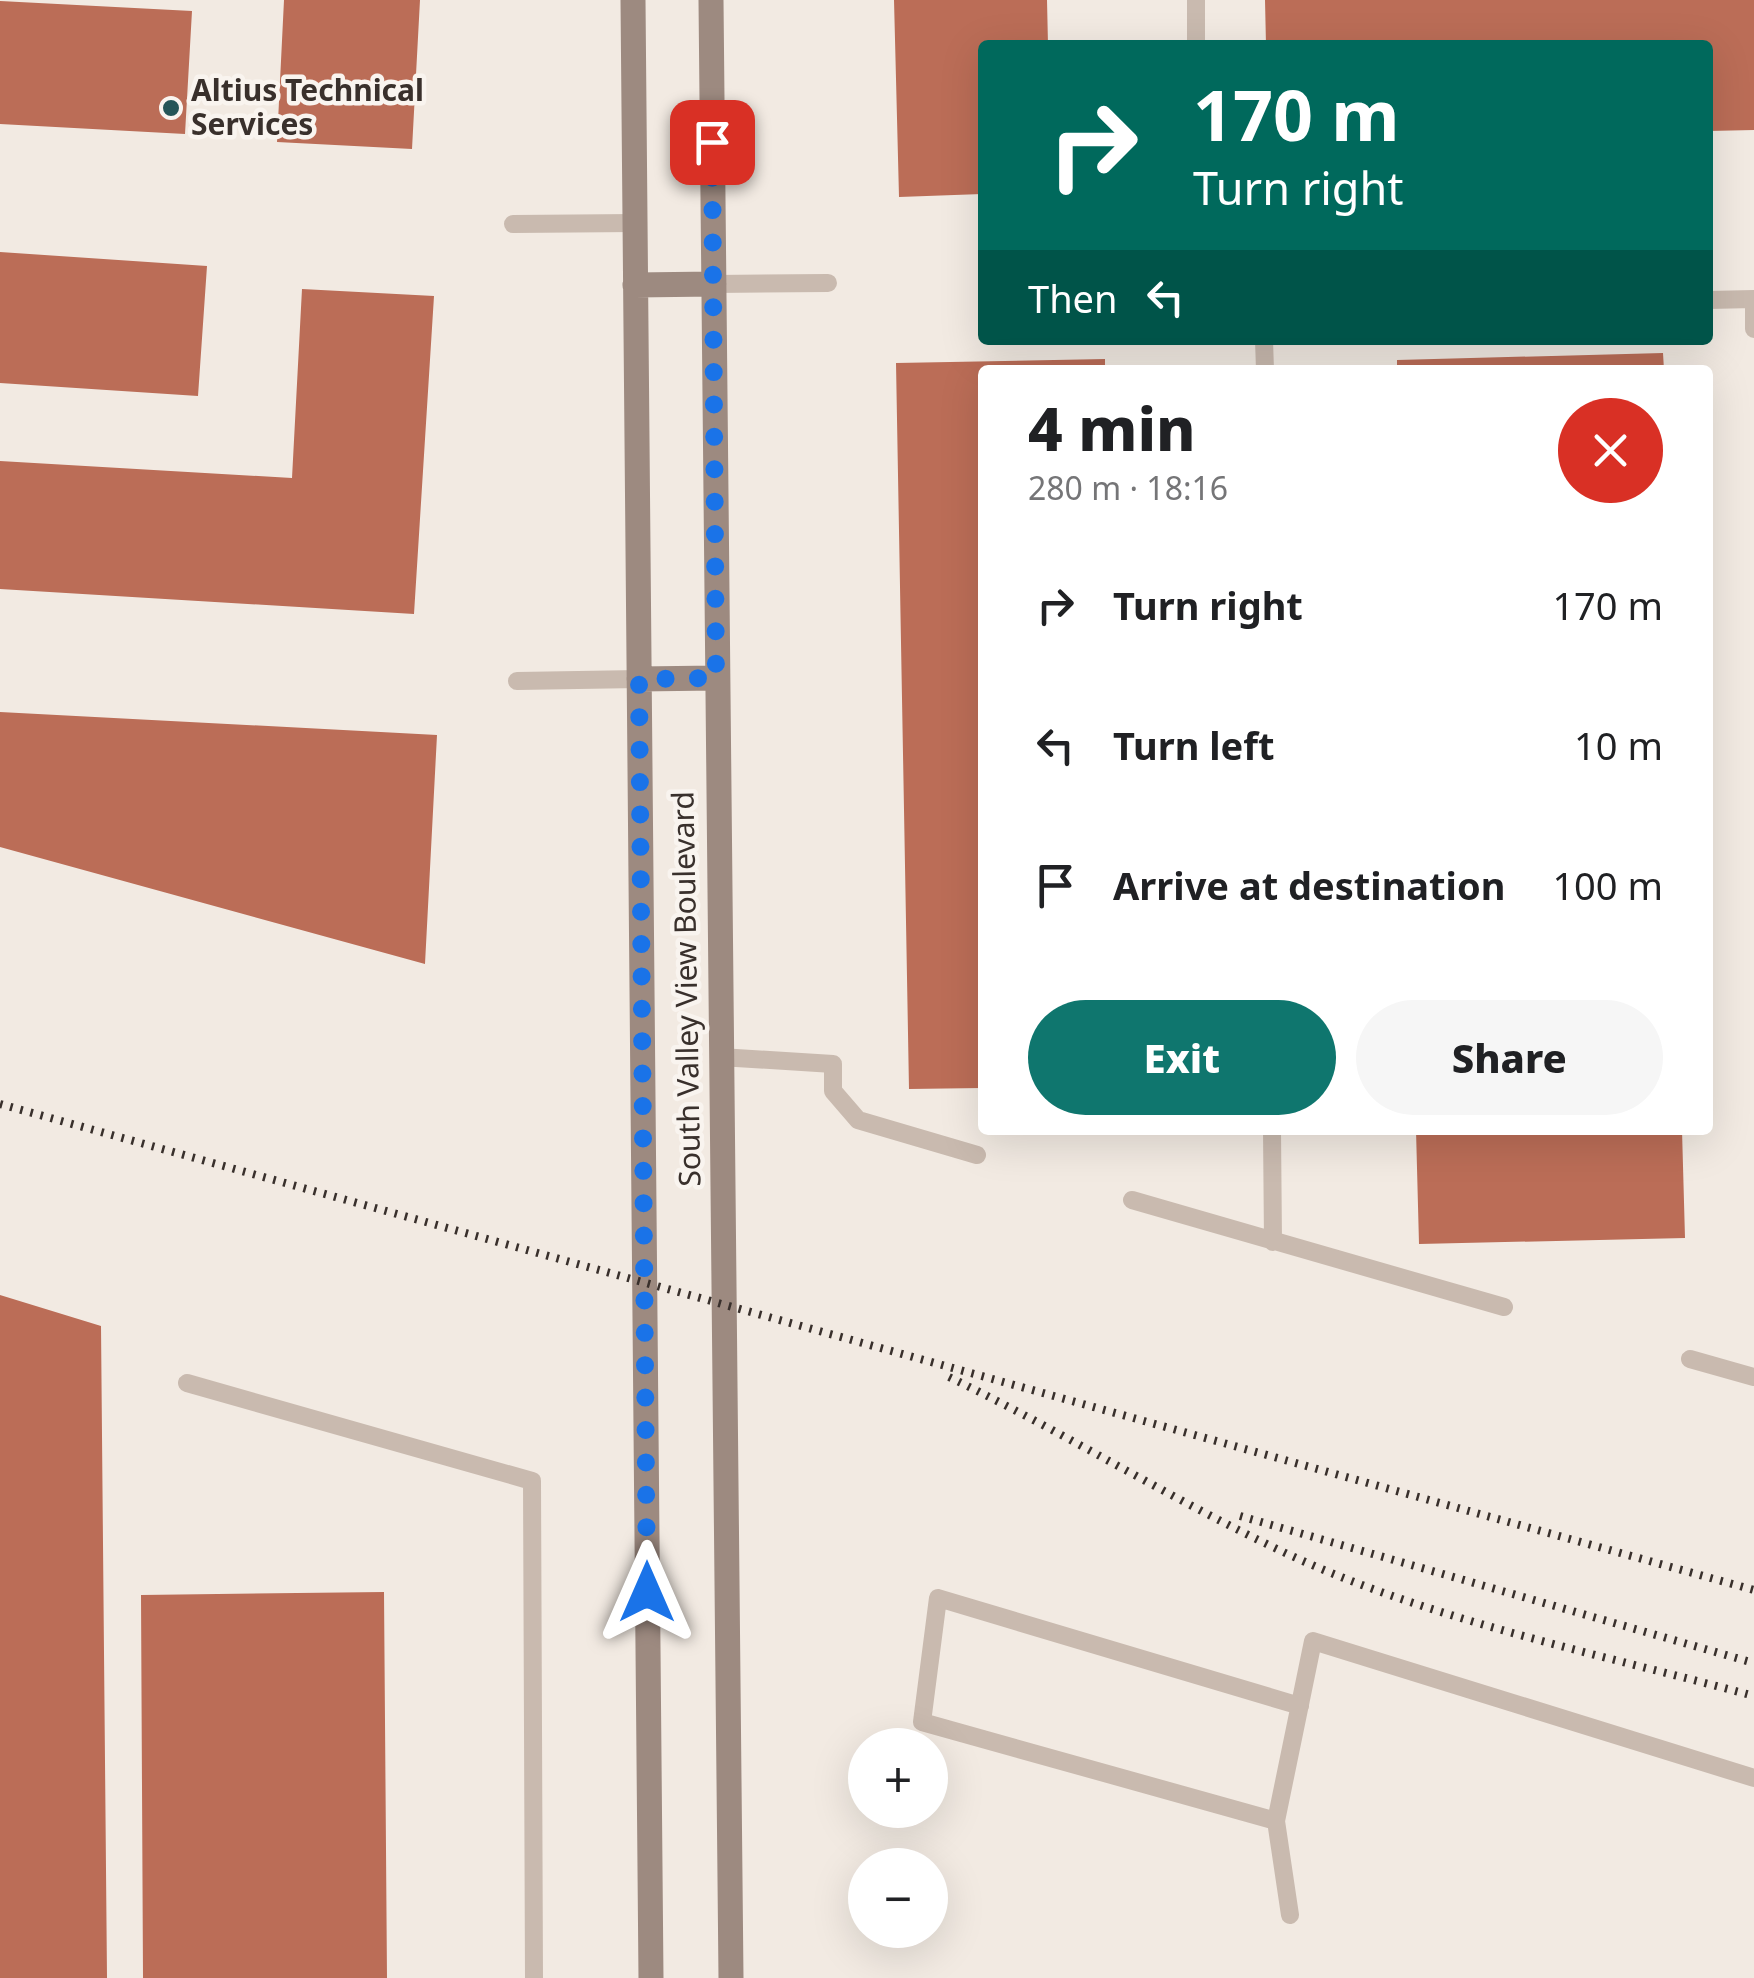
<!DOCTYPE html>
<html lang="en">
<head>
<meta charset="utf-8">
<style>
	body { margin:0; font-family:"Noto Sans",sans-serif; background:#f6f6f6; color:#202124; height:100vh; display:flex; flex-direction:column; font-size:38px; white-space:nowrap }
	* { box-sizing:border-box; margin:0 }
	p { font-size:32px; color:#757577 }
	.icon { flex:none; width:55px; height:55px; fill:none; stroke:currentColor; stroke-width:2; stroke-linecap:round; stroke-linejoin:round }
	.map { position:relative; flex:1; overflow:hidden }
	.sheet { position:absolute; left:978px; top:365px; width:735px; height:770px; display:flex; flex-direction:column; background:#fff; border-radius:10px; box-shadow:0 10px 40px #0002 }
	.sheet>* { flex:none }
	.top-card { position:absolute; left:978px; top:40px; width:735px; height:305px; border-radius:10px; box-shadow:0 10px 40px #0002; background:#00695c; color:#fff; overflow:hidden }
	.tools { position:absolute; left:848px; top:1728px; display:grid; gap:20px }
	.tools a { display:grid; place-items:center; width:100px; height:100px; border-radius:50%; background:#fff; box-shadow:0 10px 40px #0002; font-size:50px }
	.pin { position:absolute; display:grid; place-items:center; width:85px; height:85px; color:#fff; margin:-42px; border-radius:20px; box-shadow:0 5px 15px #0006 }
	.me { position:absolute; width:110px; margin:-55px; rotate:0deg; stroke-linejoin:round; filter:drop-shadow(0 0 8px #0008) }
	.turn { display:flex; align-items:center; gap:35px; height:210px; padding:0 50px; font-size:45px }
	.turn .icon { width:130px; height:130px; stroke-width:2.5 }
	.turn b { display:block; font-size:70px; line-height:85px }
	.then { display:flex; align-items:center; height:95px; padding:0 50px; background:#0003; gap:20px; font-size:38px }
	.round { display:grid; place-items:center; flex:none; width:105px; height:105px; border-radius:52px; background:#f6f6f6 }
	.summary { display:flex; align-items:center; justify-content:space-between; height:170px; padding:0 50px }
	h1 { font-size:60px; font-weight:800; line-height:75px }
	.primary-button { display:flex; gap:20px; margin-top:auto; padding:20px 50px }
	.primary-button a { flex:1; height:115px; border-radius:60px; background:#0f766e; color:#fff; font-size:40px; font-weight:800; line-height:115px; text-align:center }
	.primary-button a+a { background:#f6f6f6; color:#202124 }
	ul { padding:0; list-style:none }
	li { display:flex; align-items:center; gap:30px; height:140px; padding:0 50px }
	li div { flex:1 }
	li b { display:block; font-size:38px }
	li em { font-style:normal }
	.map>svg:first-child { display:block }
	.building { fill:#bb6d57 }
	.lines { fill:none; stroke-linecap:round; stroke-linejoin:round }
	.lane { stroke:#c9baaf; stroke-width:18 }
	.secondary { stroke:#9d8a80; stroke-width:25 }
	.rail { stroke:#39302c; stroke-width:8; stroke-dasharray:2.5 8; stroke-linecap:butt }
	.route { stroke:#1a73e8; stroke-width:18; stroke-dasharray:0 32.4 }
	.poi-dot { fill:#255557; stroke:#f9f4ef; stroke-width:4 }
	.labels { text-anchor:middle; stroke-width:9; stroke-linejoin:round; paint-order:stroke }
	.poi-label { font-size:30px; font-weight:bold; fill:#39302c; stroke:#f9f4ef; text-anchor:start }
	.street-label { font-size:30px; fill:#39302c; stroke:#f9f4ef }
</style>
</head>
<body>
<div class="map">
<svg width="1754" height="1978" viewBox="0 0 1754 1978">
	<rect width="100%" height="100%" fill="#f2eae2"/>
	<path class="building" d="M284 0H420L412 149 277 142Z
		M894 0H1047L1048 45H982V194L899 197Z
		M1265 0H1754V130L1708 131V45H1266Z
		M0 1 192 11 185 134 0 124Z
		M0 252 207 266 198 396 0 383Z
		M302 289 434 296 414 614 0 589V461L292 478Z
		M1663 353 1664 370H1397V360Z
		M1105 359V370H982V1088L909 1089 896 363Z
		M0 712 437 735 425 964 0 847Z
		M1416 1130H1682L1685 1238 1419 1244Z
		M0 1295 101 1326 107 1978H0Z
		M384 1592 387 1978H143L141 1595Z"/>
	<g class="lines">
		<path class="lane" d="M1196 0V45
			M513 224 635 223
			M714 284 828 283
			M1708 300 1754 299V329
			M1264 340 1265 370
			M517 681 639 679
			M720 1057 833 1064V1091L858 1120 977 1155
			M1272 1130 1273 1242
			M1132 1200 1504 1307
			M1690 1359 1754 1377
			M187 1383 532 1481 534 1978
			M1276 1821 922 1722 938 1598 1300 1706
			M1290 1915 1276 1821 1313 1641 1754 1778"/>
		<path class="secondary" d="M633 0 651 1978
			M711 0 731 1978
			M635 285 714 284
			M639 679 716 678"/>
		<path class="rail" d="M0 1104 1754 1590
			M949 1377C1061 1431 1166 1496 1277 1549 1420 1618 1600 1654 1754 1696
			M1240 1516 1754 1663"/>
	</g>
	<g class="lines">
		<path class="route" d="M647 1592 639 679 716 678 712 142"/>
	</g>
	<circle class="poi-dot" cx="171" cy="108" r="10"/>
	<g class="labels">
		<g class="poi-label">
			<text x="191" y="101">Altius Technical<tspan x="191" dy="34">Services</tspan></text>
		</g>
		<g class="street-label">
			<text transform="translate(687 989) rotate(-91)" y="10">South Valley View Boulevard</text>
		</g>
	</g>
</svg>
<div class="tools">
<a>+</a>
<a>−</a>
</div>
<div class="pin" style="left:712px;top:142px;background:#d93025"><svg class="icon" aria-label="arrive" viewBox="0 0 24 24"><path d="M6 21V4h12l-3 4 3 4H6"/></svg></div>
<svg class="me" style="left:647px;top:1592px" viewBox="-20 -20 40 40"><path d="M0-17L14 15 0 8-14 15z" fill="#1a73e8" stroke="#fff" stroke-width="4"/></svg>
<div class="top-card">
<div class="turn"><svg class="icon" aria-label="right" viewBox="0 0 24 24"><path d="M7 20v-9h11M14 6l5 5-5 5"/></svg><div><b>170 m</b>Turn right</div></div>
<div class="then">Then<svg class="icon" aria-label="left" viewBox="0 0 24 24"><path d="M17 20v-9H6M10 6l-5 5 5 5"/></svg></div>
</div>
<section class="sheet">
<div class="summary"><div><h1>4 min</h1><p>280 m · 18:16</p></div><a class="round" style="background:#d93025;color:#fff"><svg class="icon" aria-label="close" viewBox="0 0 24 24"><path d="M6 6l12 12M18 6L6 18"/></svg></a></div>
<ul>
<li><svg class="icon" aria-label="right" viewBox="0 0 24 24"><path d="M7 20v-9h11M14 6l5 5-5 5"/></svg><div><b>Turn right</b></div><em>170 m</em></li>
<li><svg class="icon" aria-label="left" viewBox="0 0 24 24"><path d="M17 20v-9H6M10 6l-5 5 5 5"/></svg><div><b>Turn left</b></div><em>10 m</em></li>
<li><svg class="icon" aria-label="arrive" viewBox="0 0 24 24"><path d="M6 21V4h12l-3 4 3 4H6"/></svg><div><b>Arrive at destination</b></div><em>100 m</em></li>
</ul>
<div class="primary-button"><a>Exit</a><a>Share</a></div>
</section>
</div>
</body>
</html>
